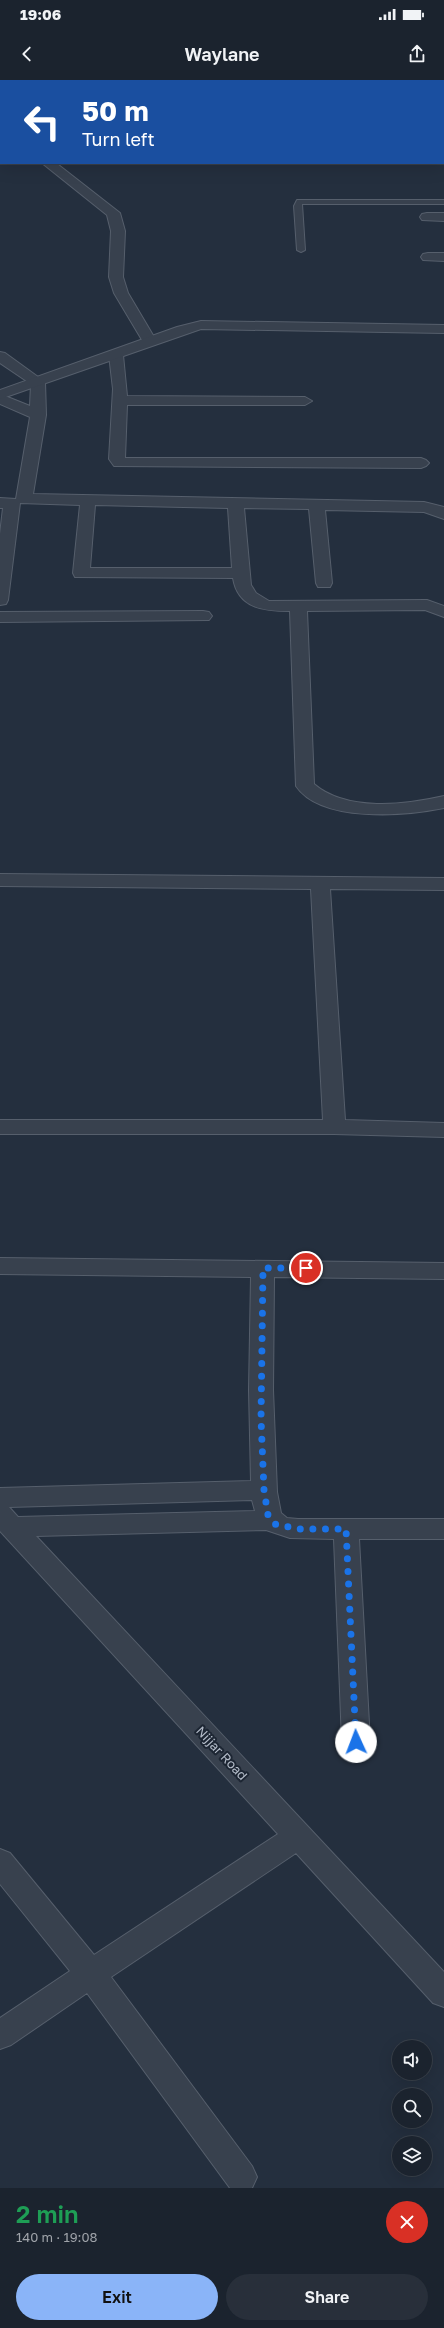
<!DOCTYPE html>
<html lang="en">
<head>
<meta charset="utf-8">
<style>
	body { margin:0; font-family:"Golos Text",sans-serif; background:#282f3a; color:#f1f3f6; height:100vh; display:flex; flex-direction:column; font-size:15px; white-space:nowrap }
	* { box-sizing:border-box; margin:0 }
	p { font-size:13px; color:#a0a4aa }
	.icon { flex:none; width:22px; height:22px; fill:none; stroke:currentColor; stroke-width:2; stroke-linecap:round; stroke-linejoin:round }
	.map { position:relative; height:2108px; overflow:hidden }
	.panel { display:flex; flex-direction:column; background:#1b232e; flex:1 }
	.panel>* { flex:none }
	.top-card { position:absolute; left:0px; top:0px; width:444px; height:84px; box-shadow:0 4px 16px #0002,0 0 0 1px #39404a; background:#1a4fa0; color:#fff; overflow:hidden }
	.buttons { position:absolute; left:392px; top:1960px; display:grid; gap:8px }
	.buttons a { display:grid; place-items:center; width:40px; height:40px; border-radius:50%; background:#1b232e; box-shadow:0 4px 16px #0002,0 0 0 1px #39404a; font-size:20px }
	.pin { position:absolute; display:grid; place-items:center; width:34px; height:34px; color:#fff; margin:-17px; border:2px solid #fff; border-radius:50%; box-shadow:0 1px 4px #0007 }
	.me { position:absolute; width:44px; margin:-22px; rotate:358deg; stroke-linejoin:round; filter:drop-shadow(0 0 3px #0008) }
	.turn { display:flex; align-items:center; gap:14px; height:84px; padding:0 16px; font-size:18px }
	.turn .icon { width:52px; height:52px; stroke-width:2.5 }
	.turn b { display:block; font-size:28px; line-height:34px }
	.round { display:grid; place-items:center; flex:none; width:42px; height:42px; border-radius:21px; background:#282f3a }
	.head { display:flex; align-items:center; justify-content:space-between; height:68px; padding:0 16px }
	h1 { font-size:24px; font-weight:600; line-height:30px; color:#1e9e55 }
	.button { display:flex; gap:8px; margin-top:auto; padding:8px 16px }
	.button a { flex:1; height:46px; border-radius:24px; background:#8ab4f8; color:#111; font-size:16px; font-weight:600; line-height:46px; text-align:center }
	.button a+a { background:#282f3a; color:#f1f3f6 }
	.status { display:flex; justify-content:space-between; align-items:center; height:28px; padding:0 20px; background:#1b232e; direction:ltr }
	.status svg { height:11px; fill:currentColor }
	header { display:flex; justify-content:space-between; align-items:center; height:52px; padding:0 16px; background:#1b232e; font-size:18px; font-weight:600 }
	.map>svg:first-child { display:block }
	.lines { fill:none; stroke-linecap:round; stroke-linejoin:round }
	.service-casing { stroke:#565f6c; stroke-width:2 }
	.minor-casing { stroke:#565f6c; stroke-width:2 }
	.tertiary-casing { stroke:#565f6c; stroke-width:2 }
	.service { fill:#38414e; fill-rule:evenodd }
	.minor { fill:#38414e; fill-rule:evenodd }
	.tertiary { fill:#38414e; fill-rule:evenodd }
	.route { stroke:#1a73e8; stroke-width:7; stroke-dasharray:0 12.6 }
	.labels { text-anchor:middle; stroke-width:4; stroke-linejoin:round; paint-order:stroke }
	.near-street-label { font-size:13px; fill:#b4bcc9; stroke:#1d2633 }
</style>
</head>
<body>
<div class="status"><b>19:06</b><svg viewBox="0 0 49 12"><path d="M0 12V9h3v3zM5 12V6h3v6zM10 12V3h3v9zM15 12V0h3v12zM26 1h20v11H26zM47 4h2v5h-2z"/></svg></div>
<header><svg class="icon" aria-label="back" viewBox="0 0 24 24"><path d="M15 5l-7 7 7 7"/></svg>Waylane<svg class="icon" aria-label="share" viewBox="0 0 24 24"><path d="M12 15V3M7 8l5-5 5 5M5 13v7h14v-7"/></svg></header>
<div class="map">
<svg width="444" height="2108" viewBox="0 0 444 2108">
	<rect width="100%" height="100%" fill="#242f3e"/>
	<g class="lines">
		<g class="service-casing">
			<path id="service" d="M297 120H444V124H302L305 170 301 172 297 170 294 126Z"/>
		</g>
		<g class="minor-casing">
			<path id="minor" d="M0 1H1V9H0Z
				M42 83H56L120 133 125 151 123 197 128 213 157 262 155 265H145L114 213 109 197 111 151 107 135Z
				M427 133H444V141L422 140 420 137 422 134Z
				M428 173H444V181L423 180 421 177 423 174Z
				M116 271 123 275 127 316 305 317 312 321 305 325H127L125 378H421L426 380 429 383 426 386 421 388 114 386 109 379 113 309 109 275Z
				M0 272 5 273 45 302 46 335 33 414 424 422 444 427V439L424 432 325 430 332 503 330 507H318L316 503 309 429 244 428 251 505 256 513 269 521 427 520 444 526V537L425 530 307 531 314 704C347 732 405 725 444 716V728C405 736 321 743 296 706L290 531C265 531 238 529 233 498L75 497 73 493 80 425 20 423 8 520 6 524 0 525V454L3 428H0V418L16 419 30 337 0 324V314L30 326 31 304 0 283ZM95 425 228 428 232 488H90Z
				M203 531 209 532 212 536 209 540 0 542V532Z
				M0 794 444 798V810L330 809 345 1040 444 1043V1057L334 1054H0V1040H323L311 809 0 806Z
				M0 1178 444 1183V1199L274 1197 273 1310 277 1412 281 1433 287 1438 298 1439H444V1459H359L370 1662 366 1670 356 1674 346 1670 342 1662 334 1459 290 1458 266 1450 36 1456 444 1892V1927L433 1923 296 1773 111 1897 252 2086 257 2097 252 2108H230L87 1913 11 1965 0 1969V1938L70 1891 0 1804V1769L10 1773 94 1875 278 1754 0 1451V1408L251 1401 249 1310 251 1197 0 1194ZM252 1420 255 1431 18 1437 9 1427Z"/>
		</g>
		<g class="tertiary-casing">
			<path id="tertiary" d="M201 241 444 245V253L201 249 0 319V310L177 247Z"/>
		</g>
		<use href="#service" class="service"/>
		<use href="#minor" class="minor"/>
		<use href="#tertiary" class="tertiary"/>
	</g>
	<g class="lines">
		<path class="route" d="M306 1188H263L261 1339 264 1410 268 1435 275 1444 298 1449H346L356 1662"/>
	</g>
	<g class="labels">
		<g class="near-street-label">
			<text transform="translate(222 1673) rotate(47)" y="5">Nijjar Road</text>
		</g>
	</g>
</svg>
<div class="buttons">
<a><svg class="icon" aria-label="sound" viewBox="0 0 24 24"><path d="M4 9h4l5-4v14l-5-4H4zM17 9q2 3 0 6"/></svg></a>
<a><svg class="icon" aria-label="search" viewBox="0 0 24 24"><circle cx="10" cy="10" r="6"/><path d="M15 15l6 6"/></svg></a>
<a><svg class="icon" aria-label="layers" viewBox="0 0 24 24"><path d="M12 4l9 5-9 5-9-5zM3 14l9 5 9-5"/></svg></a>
</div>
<div class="pin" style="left:306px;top:1188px;background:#d93025"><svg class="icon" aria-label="arrive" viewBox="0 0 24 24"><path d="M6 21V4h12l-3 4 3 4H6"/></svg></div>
<svg class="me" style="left:356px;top:1662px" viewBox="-20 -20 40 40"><circle r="19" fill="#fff"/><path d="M0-13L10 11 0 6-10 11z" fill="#1a73e8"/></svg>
<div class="top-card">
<div class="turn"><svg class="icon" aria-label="left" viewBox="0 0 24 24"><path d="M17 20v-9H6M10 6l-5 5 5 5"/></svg><div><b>50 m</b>Turn left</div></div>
</div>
</div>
<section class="panel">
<div class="head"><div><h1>2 min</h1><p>140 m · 19:08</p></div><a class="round" style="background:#d93025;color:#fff"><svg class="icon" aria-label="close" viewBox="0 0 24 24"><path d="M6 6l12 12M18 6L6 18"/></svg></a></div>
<div class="button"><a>Exit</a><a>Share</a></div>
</section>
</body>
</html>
